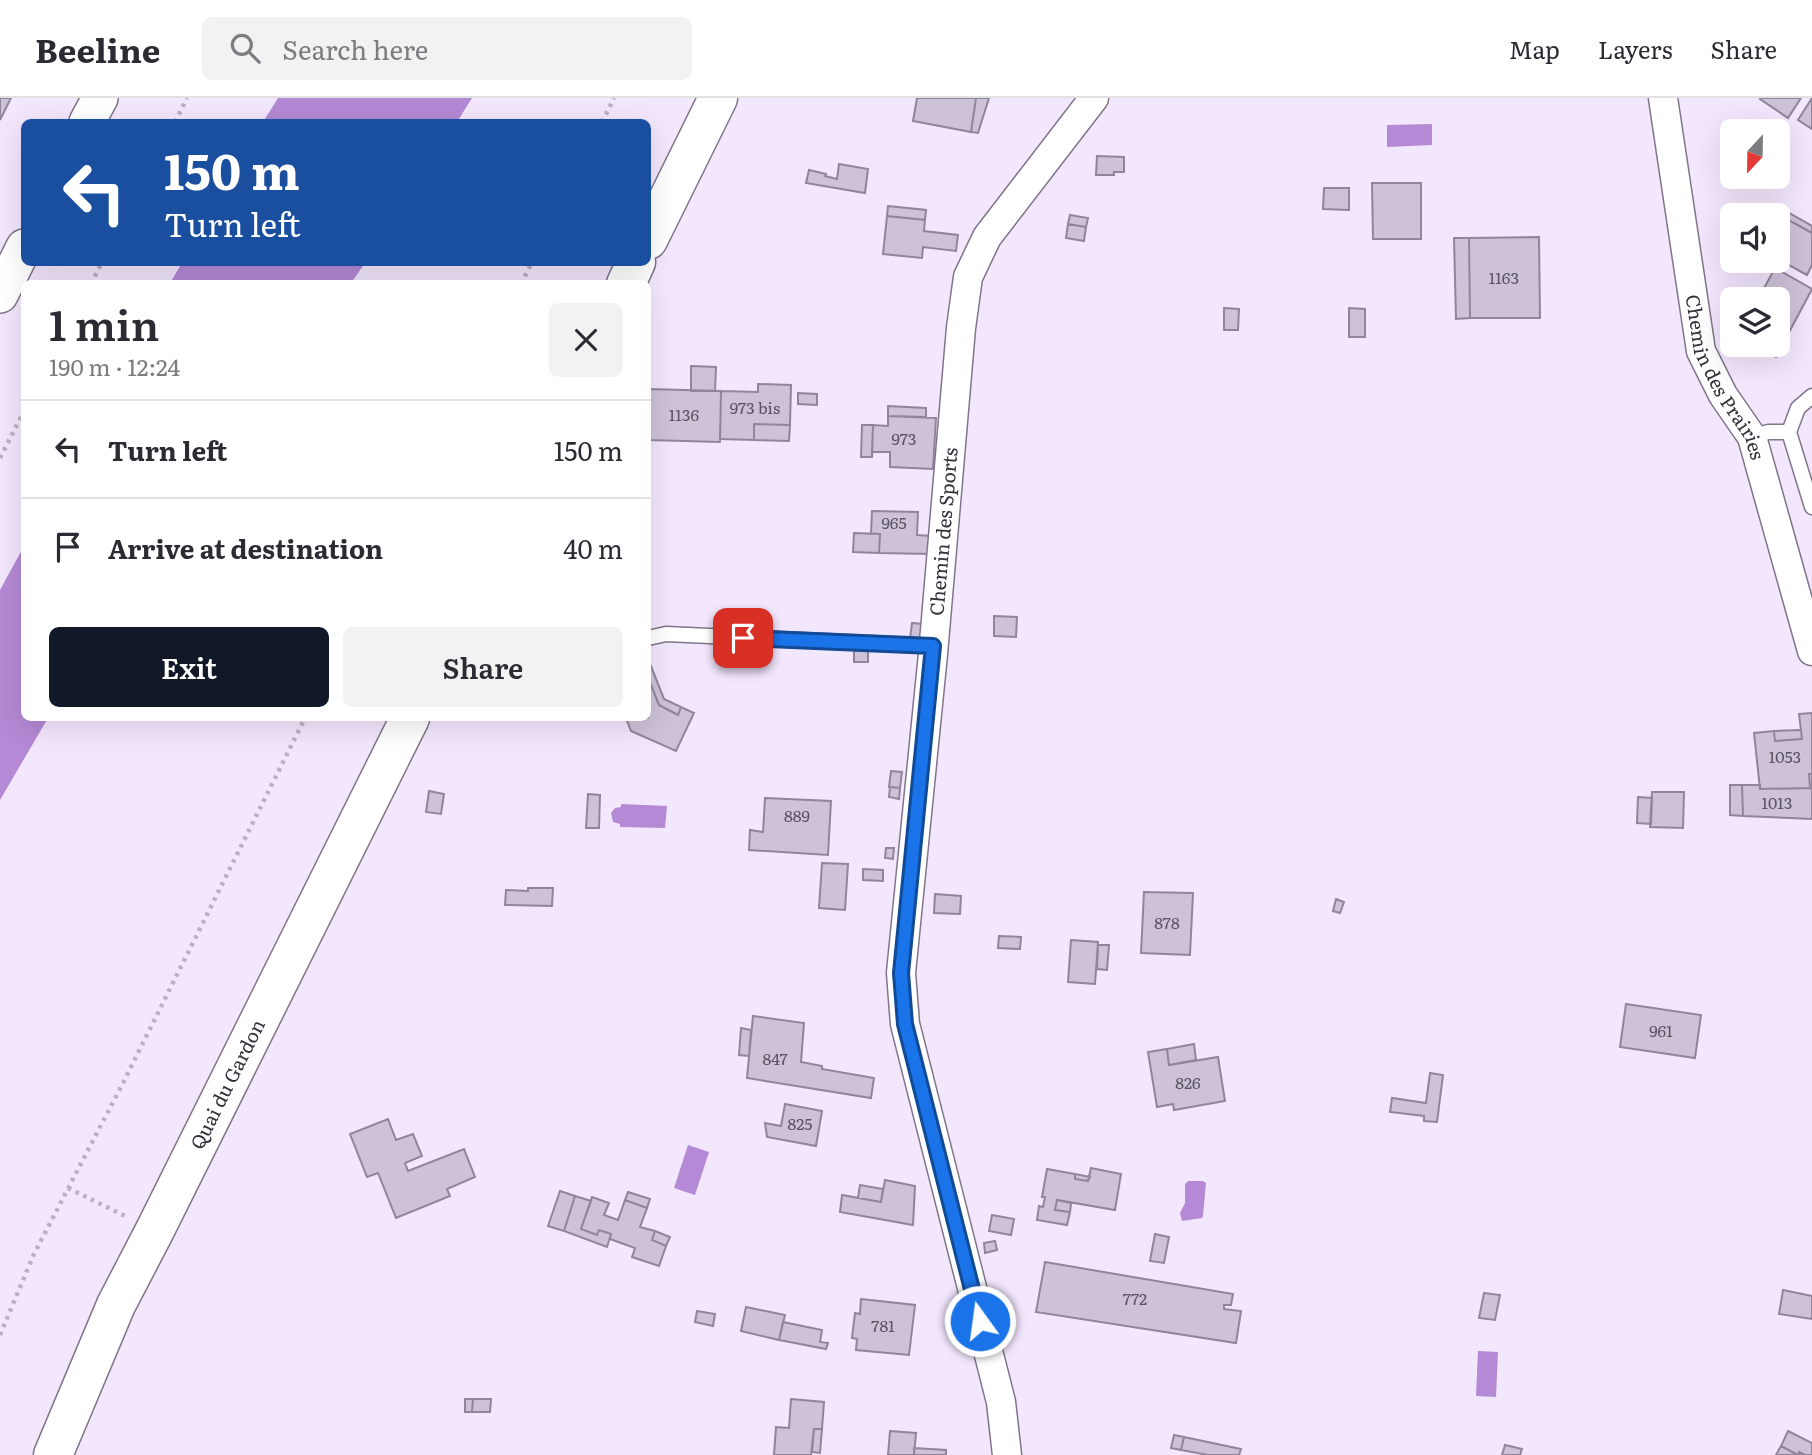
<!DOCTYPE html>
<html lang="en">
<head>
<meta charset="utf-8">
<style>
	body { margin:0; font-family:Literata,serif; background:#f2f2f3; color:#2b2b33; height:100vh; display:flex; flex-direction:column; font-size:26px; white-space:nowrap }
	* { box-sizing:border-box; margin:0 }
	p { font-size:23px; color:#7c7c81 }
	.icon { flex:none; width:38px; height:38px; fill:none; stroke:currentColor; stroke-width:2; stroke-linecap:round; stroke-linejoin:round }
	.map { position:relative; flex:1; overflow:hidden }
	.drawer { position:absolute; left:21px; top:182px; width:630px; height:441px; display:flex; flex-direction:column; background:#fff; border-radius:10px; box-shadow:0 7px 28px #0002 }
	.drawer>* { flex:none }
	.guide { position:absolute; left:21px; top:21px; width:630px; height:147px; border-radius:10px; box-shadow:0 7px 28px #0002; background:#1a4fa0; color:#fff; overflow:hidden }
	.needle { width:46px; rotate:202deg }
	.controls { position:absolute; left:1720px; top:21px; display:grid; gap:14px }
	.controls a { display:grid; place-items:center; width:70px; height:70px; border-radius:10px; background:#fff; box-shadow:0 7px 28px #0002; font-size:35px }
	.pin { position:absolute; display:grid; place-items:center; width:60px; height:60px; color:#fff; margin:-30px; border-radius:14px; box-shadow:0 4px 10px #0006 }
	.me { position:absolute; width:77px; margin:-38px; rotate:346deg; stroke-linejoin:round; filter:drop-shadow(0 0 5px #0008) }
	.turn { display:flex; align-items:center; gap:24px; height:147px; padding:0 28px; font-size:32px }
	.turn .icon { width:91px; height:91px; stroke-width:2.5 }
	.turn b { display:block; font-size:49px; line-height:60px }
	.round { display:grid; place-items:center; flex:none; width:74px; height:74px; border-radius:10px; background:#f2f2f3 }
	.overview { display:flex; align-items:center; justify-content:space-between; height:119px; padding:0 28px }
	h1 { font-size:42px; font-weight:600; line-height:52px }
	.action { display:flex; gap:14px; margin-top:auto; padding:14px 28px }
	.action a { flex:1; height:80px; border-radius:10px; background:#111827; color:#fff; font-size:28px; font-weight:600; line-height:80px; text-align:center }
	.action a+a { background:#f2f2f3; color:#2b2b33 }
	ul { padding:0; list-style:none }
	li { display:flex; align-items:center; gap:21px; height:98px; padding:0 28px; border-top:2px solid #e1e1e2 }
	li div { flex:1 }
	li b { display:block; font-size:26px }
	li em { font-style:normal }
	header { display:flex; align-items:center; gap:42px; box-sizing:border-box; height:98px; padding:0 35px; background:#fff; border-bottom:2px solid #e1e1e2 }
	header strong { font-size:33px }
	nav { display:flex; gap:38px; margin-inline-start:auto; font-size:24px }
	.search { width:490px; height:63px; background:#f2f2f3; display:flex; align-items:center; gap:18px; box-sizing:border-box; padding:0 24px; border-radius:10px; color:#7c7c81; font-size:26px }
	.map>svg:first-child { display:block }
	.water { fill:#b489d5 }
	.building { fill:#cec2d9; stroke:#90859a; stroke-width:2 }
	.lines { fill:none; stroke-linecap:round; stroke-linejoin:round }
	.service-casing { stroke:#807589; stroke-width:17 }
	.minor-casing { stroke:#807589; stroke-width:31 }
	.tertiary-casing { stroke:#807589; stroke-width:38 }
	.secondary-casing { stroke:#807589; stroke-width:41 }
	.path { stroke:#bab0c3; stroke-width:4.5; stroke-dasharray:3.5 5; stroke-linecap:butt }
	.service { stroke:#fff; stroke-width:14 }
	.minor { stroke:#fff; stroke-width:28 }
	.tertiary { stroke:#fff; stroke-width:35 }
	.secondary { stroke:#fff; stroke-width:38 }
	.route-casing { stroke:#114b97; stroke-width:18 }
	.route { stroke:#1a73e8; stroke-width:12 }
	.labels { text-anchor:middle; stroke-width:7; stroke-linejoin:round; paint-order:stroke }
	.number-label { font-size:16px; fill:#5b5562 }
	.street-label { font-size:19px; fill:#35313a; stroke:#f3e7fe }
</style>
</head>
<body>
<header>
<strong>Beeline</strong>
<div class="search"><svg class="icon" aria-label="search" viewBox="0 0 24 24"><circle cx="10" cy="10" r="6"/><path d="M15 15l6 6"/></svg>Search here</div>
<nav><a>Map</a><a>Layers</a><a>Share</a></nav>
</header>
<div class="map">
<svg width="1812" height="1357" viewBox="0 0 1812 1357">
	<rect width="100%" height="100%" fill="#f3e7fe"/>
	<path class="water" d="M278 0H472L457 24H263Z
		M1432 26V47L1387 49V27Z
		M182 165V164L365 165 351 185H170Z
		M24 448V620H48L0 702V492Z
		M621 706 667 708 665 730 620 729V726L613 724 611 715 615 710 621 709Z
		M688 1047 709 1054 695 1097 674 1090Z
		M1188 1083H1203L1206 1085 1203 1118 1202 1120 1182 1123 1180 1115 1185 1105V1086Z
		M1478 1253 1498 1254 1496 1299 1476 1298Z"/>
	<path class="building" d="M0 0H11L0 22Z
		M917 0H976L971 34 913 23Z
		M976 0H989L978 35 971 34Z
		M1761 0H1801L1788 20 1760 1Z
		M1812 0V31L1798 22Z
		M1097 58 1124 59V74H1114V77H1096Z
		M839 66 868 71 865 95 806 85 809 72 826 76 825 78 837 81Z
		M1372 85H1421V141H1373Z
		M1324 90H1349V112L1323 111Z
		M888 108 926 112 925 122 887 118Z
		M1777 108 1812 128V135L1774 114Z
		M1774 114 1812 135V167L1807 177 1778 161V117H1772Z
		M1070 117 1088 120 1086 129 1068 126Z
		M887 118 925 122 924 133 958 137 956 153 923 149 922 160 883 156Z
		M1068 126 1086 129 1084 143 1066 140Z
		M1539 139 1540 220H1470L1469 140Z
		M1454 140H1469L1470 220 1456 221Z
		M1775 170 1812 191 1776 259 1754 247H1778V201H1758Z
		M1224 210 1239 211 1238 232H1224Z
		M1349 210 1365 211V239H1349Z
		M691 268 716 269 715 293H691Z
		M758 286 791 287 790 327 754 326V342L720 341 721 293 758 294Z
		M648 291 721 293 720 344 648 342Z
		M798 295 817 296V307L798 306Z
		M888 308 926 310V319L888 318Z
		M888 318 936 320 933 371 890 369V354H872L873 327 888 328Z
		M754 326 790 327 789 343 754 342Z
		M862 327H873L872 359H861Z
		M872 413 918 414 917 437 931 438V456L879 455 880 436H871Z
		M854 435 880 436 879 455 853 454Z
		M994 518 1017 519 1016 539 994 538Z
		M912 525 923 526 921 541H910Z
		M854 552 868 553V564H854Z
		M651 568 664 601 681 609 678 617 659 607 649 582 648 583V569Z
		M649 582 659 607 678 617 681 609 694 615 676 653 631 633 626 620H648V583Z
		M1812 615V676H1809L1810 690 1760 691 1754 635 1774 633 1775 643 1802 641 1799 616Z
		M1801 632 1802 641 1775 643 1774 633Z
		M891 673 902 674 900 690 889 689Z
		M1809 676H1812V721L1743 718 1742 687H1760V691L1810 690Z
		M1730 687H1742L1743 718 1730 717Z
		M890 689 900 690 899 701 889 699Z
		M429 693 444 696 441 716 426 714Z
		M1652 694H1684L1683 730 1650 729Z
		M588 696 600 697 599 730H586Z
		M1638 699 1652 700 1651 726 1637 725Z
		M765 700 831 703 828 757 749 752 750 732 763 734Z
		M886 750H894L893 761 885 760Z
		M822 765 848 766 845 812 819 810Z
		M863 771 883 772V783L863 782Z
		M528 790H553L552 808 505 807 506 792 528 793Z
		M1144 794 1193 795 1190 857 1141 855Z
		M935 796 961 798 960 816 934 815Z
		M1336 801 1344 804 1340 815 1333 813Z
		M999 838 1021 839 1020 851 998 850Z
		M1071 842 1098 844 1095 886 1068 884Z
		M1098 847H1109L1107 872 1097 871Z
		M1626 906 1701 917 1695 960 1620 949Z
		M753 918 804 925 801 964 822 968V971L874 980 871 1000 747 980Z
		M741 930 751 932 749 958 739 957Z
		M1194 946 1196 962 1169 967 1167 951Z
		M1167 951 1169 967 1218 959 1225 1003 1174 1012 1173 1006 1157 1009 1148 954Z
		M1430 975 1443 977 1437 1024 1424 1023V1018L1390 1014 1392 1000 1426 1005Z
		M785 1006 822 1013 816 1048 767 1039 765 1025 781 1028Z
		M388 1021 396 1042 413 1036 422 1058 405 1065 408 1073 464 1051 475 1079 447 1091 450 1098 396 1120 378 1075 367 1079 350 1036Z
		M1091 1070 1121 1076 1115 1112 1057 1102 1055 1112 1070 1114 1067 1127 1037 1122 1039 1108 1043 1109 1045 1099H1042L1047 1071 1075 1076V1081L1088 1083Z
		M1075 1076 1090 1079 1088 1083 1075 1081Z
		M885 1082 915 1088 913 1127 840 1114 842 1097 881 1104Z
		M860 1087 883 1091 881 1104 858 1100Z
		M560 1093 575 1098 564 1133 548 1128Z
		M628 1094 650 1101 647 1110 625 1102Z
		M575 1098 591 1103 581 1131 597 1137 599 1132 611 1136 607 1149 564 1133Z
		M592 1099 609 1105 604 1117 618 1122 625 1102 647 1110 640 1129 655 1133 652 1142 666 1148 659 1168 632 1159 635 1150 610 1141 611 1136 599 1132 597 1137 581 1131Z
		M1057 1102 1071 1105 1070 1114 1055 1112Z
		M992 1117 1014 1121 1011 1137 989 1133Z
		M655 1133 670 1139 666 1148 652 1142Z
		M1155 1136 1169 1139 1164 1165 1150 1163Z
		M995 1143 997 1152 985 1155 984 1145Z
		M1045 1164 1233 1196 1231 1207H1224V1211L1241 1213 1236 1245 1036 1214Z
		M1783 1192 1812 1198V1221L1779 1216Z
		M1484 1195 1500 1197 1495 1222 1479 1220Z
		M861 1201 915 1207 909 1257 856 1252 857 1241 852 1240 855 1215 860 1216Z
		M746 1209 785 1217 779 1242 741 1233Z
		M697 1213 715 1216 713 1228 695 1224Z
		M783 1224 822 1232 820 1244 828 1245 826 1251 779 1242Z
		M465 1301H473L472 1314H465Z
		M473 1301H491L490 1314H472Z
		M791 1301 824 1304 822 1331H814L811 1357H774L776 1329 789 1330Z
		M814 1331H822L820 1355 812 1354Z
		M890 1333 916 1335 914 1357H888Z
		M1788 1333 1812 1345V1357H1805L1799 1354 1798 1357 1781 1348Z
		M1174 1337 1184 1339 1181 1352 1171 1350Z
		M1184 1339 1241 1351 1239 1357H1208L1181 1352Z
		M1505 1347 1522 1351 1520 1357H1502Z
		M1781 1348 1798 1357 1799 1354 1805 1357H1776Z
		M914 1350 946 1352V1357H914Z"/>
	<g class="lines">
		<g class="service-casing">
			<path id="service" d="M1789 334 1812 409
				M1752 339 1768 334H1789L1798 310 1812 298
				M648 540 666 536 933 548"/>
		</g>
		<g class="minor-casing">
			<g id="minor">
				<path id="s1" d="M1663 0 1701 253 1723 297 1752 339 1812 553"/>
				<path id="s2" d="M1007 1357 1001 1304 905 926 901 875 933 556 961 230 968 179 987 139 1094 0"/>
			</g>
		</g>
		<g class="tertiary-casing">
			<path id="tertiary" d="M87 24 100 0
				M0 197 24 149"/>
		</g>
		<g class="secondary-casing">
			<g id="secondary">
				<path d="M648 142 718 0"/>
				<path d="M626 186 636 164"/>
				<path id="s3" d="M53 1357 116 1207 155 1132 410 620"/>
			</g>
		</g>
		<path class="path" d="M175 24 187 0
			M602 24 614 0
			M91 186 102 164
			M521 186 532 164
			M0 360 24 313
			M68 1090 125 1118
			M0 1237 34 1156 124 983 305 620"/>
		<use href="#service" class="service"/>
		<use href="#minor" class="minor"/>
		<use href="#tertiary" class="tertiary"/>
		<use href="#secondary" class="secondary"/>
	</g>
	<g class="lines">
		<g class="route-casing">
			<path id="route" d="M743 540 933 548 901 875 905 926 980 1223"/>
		</g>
		<use href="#route" class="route"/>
	</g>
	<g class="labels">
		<g class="number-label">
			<text x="1504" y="186">1163</text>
			<text x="755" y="316">973 bis</text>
			<text x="684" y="323">1136</text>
			<text x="904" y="347">973</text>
			<text x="894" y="431">965</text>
			<text x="1785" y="665">1053</text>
			<text x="1777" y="711">1013</text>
			<text x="797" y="724">889</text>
			<text x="1167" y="831">878</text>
			<text x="1661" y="939">961</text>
			<text x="775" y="967">847</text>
			<text x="1188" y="991">826</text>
			<text x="800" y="1032">825</text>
			<text x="1135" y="1207">772</text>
			<text x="883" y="1234">781</text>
		</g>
		<g class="street-label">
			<text dy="7" stroke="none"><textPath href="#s1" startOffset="289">Chemin des Prairies</textPath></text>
			<text dy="7" stroke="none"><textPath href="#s2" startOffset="938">Chemin des Sports</textPath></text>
			<text dy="7" stroke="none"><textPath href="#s3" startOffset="410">Quai du Gardon</textPath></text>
		</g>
	</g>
</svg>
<div class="controls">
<a><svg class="needle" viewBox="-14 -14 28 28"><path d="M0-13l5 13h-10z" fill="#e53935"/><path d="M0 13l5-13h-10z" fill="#7c7c81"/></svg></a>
<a><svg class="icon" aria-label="sound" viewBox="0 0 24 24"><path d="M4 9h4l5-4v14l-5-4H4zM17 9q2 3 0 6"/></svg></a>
<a><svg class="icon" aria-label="layers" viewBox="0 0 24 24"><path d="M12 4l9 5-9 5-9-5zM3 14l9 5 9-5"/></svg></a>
</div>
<div class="pin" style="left:743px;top:540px;background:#d93025"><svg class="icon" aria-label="arrive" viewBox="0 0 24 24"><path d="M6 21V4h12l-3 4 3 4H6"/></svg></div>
<svg class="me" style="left:980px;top:1223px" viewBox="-20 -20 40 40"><circle r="17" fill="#1a73e8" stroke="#fff" stroke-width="3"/><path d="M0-11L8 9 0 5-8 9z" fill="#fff"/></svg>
<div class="guide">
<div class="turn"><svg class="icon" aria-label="left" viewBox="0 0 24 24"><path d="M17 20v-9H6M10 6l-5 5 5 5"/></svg><div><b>150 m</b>Turn left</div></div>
</div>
<section class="drawer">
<div class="overview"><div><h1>1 min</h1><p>190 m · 12:24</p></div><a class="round"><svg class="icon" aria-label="close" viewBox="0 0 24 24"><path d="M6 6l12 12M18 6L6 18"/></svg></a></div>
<ul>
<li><svg class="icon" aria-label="left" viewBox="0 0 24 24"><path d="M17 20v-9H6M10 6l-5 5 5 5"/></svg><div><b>Turn left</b></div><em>150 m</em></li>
<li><svg class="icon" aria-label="arrive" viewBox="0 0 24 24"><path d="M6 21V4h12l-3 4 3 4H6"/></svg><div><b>Arrive at destination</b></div><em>40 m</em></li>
</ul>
<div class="action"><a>Exit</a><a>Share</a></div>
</section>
</div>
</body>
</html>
